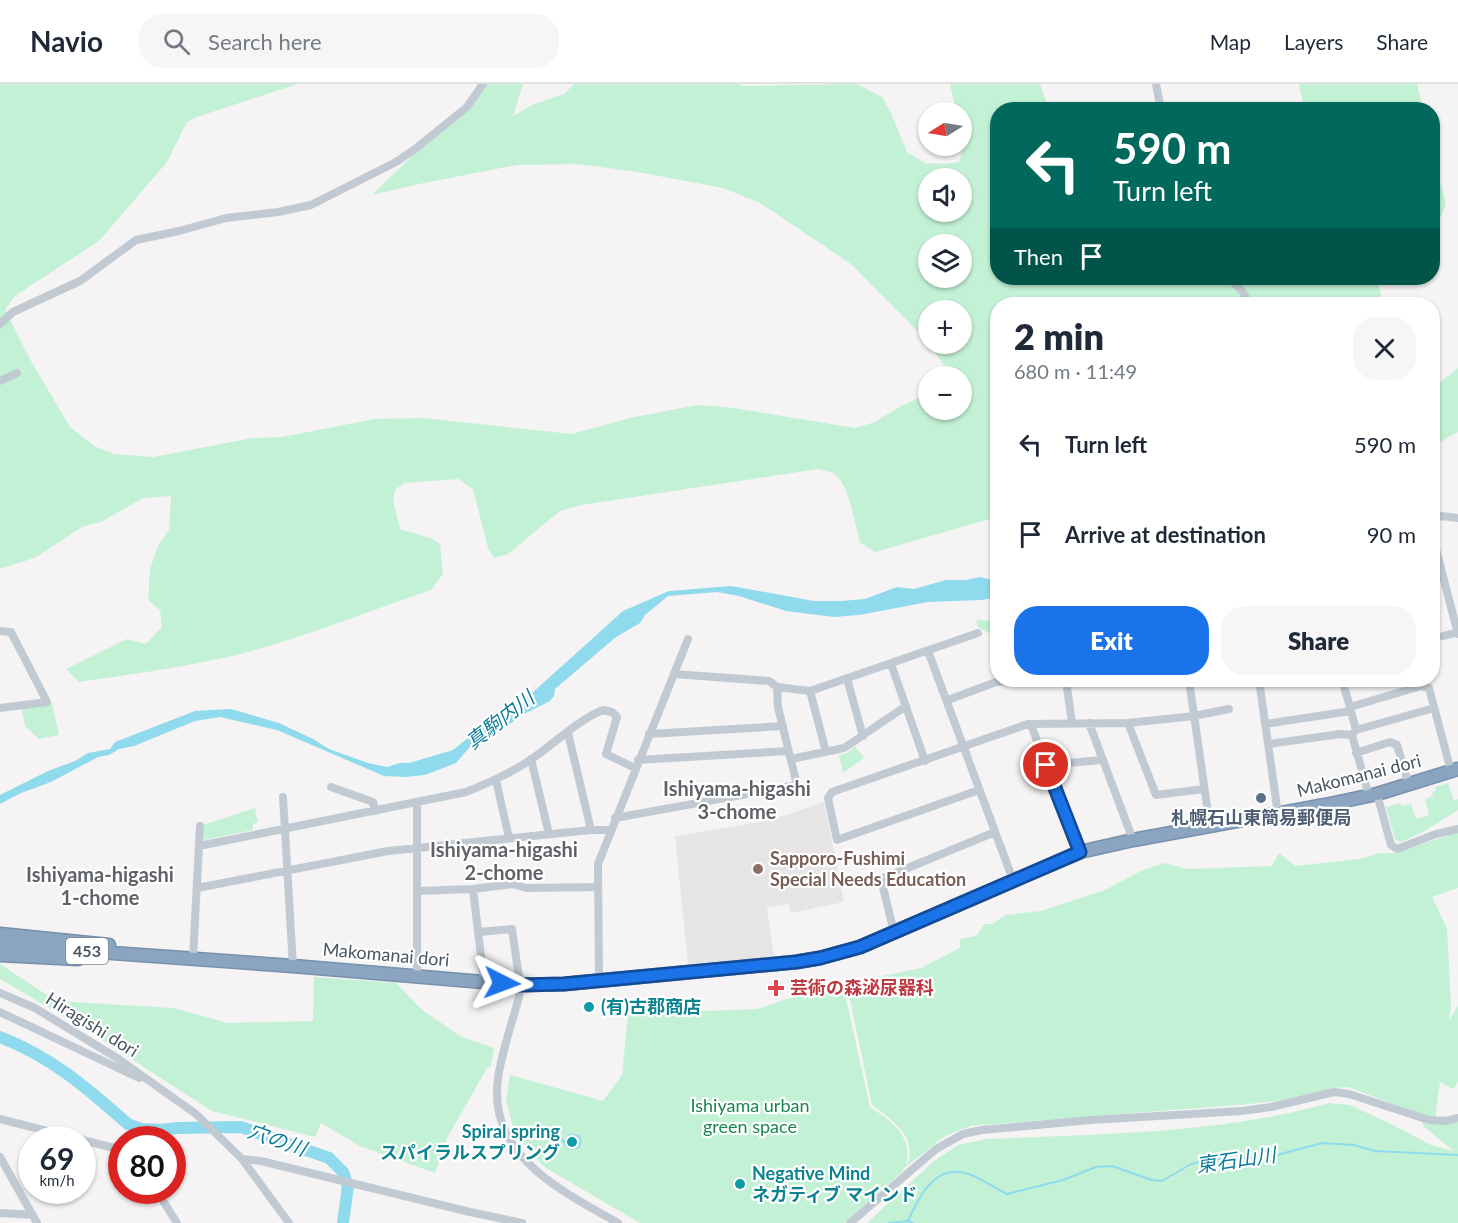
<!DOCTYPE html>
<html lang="en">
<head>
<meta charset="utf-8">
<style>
	body { margin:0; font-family:Lato,"Noto Sans JP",sans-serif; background:#f6f6f7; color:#1f2937; height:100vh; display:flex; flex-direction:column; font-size:22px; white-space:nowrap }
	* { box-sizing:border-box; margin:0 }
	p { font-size:20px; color:#747a83 }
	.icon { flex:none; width:33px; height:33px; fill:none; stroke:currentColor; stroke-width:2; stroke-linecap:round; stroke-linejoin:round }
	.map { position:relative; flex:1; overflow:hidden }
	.side { position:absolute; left:990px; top:213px; width:450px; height:390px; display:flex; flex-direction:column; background:#fff; border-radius:24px; box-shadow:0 2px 4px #0004 }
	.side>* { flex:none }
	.banner { position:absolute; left:990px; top:18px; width:450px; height:183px; border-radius:24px; box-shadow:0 2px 4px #0004; background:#00695c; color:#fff; overflow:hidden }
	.needle { width:39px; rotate:259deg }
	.fabs { position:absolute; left:918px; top:18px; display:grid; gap:12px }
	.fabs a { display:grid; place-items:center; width:54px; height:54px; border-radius:50%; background:#fff; box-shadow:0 2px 4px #0004; font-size:30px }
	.speed { position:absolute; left:18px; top:1042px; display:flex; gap:12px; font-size:30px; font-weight:700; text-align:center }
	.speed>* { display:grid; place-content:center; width:78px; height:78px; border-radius:50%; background:#fff; box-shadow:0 2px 4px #0004; line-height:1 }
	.speed small { font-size:15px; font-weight:400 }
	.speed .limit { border:9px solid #d22; background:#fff; color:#111 }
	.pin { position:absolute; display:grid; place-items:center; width:51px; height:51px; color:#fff; margin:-26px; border:3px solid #fff; border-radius:50%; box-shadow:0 2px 6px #0007 }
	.me { position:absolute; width:66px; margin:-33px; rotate:93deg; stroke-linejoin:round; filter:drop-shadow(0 0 4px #0008) }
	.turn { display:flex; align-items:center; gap:21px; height:126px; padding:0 24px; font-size:27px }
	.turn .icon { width:78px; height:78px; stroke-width:2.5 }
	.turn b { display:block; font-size:42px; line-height:51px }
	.then { display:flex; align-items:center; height:57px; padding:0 24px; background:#0003; gap:12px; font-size:22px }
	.round { display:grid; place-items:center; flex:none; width:63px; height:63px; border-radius:24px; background:#f6f6f7 }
	.summary { display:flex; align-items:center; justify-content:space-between; height:102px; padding:0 24px }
	h1 { font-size:36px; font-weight:800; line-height:45px }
	.primary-button { display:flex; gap:12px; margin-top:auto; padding:12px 24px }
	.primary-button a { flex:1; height:69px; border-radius:24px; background:#1a73e8; color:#fff; font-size:24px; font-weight:800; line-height:69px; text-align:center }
	.primary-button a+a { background:#f6f6f7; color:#1f2937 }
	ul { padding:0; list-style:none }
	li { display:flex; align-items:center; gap:18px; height:90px; padding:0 24px }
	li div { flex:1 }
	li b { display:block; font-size:22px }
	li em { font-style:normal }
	header { display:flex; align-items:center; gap:36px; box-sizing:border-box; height:84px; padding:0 30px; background:#fff; border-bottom:2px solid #e0e1e3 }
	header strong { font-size:28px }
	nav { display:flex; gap:33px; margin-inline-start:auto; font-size:21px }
	.search { width:420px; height:54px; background:#f6f6f7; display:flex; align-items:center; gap:15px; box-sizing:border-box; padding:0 21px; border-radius:24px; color:#747a83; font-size:22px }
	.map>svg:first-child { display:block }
	.education { fill:#e6e4e5 }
	.green { fill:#c3f1d5; fill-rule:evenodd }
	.water { fill:#90daee }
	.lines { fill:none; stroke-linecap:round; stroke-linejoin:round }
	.stream { stroke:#90daee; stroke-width:2 }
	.river { stroke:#90daee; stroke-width:12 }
	.highway-casing { stroke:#7690ad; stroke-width:15 }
	.minor { stroke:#c1cad2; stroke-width:8 }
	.highway { stroke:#8ba5c1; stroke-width:12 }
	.route-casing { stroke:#114b97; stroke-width:15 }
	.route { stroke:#1a73e8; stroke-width:10 }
	.service-dot { fill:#5c6f8a; stroke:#fff; stroke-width:2 }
	.education-dot { fill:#8d6e63; stroke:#fff; stroke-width:2 }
	.health-dot { fill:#e0444e; stroke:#fff; stroke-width:2 }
	.culture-dot { fill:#0f9aa8; stroke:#fff; stroke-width:2 }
	.labels { text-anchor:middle; stroke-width:4.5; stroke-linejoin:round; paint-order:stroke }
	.shield { fill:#fff; stroke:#808990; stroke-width:1.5 }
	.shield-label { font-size:16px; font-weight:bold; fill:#4a5661 }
	.street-label { font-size:18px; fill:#4a5661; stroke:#fff }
	.service-label { font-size:18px; font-weight:bold; fill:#4e5e75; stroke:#fff }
	.education-label { font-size:18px; font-weight:bold; fill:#785e54; stroke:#fff; text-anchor:start }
	.health-label { font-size:18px; font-weight:bold; fill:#be3a42; stroke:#fff; text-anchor:start }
	.culture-label { font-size:18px; font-weight:bold; fill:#0d838f; stroke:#fff; text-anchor:start }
	.park-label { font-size:18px; fill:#17864f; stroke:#fff }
	.water-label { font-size:20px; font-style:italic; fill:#0c7c9b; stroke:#fff }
	.neighbourhood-label { font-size:20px; font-weight:bold; fill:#5f6368; stroke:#fff }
</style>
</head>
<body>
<header>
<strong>Navio</strong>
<div class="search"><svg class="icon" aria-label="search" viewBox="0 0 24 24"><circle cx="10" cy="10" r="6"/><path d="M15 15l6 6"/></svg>Search here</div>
<nav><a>Map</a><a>Layers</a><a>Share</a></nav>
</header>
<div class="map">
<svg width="1458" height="1139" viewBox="0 0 1458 1139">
	<rect width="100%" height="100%" fill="#f5f3f3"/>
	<path class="education" d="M824 718 844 818 790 829 789 820 767 823 774 873 688 880 675 752 771 736Z"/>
	<path class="green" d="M0 0H297L197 33 187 38 167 78 100 156 15 212 5 226 31 277 70 343 94 362 114 370 153 373 253 354 282 353 375 335 423 334 572 350 630 334 697 321 734 324 855 344 875 338 901 322 928 310V326H962V292H946L943 280 930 260H962V226H928V258L851 180 760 119 723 104 638 88 578 80 517 81 414 101 372 111 486 0H523L513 32 532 21 564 10 574 0H740L742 2 857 0 882 13 891 29 907 68 925 79 945 80 959 78 963 64 962 28H956L950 0H1040L1049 25 998 26V194H1377L1383 220H998L997 433 875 468 860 458C855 441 849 402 836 391 832 387 824 387 818 385L581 421 560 427 508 470 494 474 488 464 473 405 458 395 404 399 395 406 393 416 400 445 433 455 440 460 443 490 431 506C363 529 294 558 223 574 176 584 127 591 79 598L66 585 127 555 146 560 162 543 160 526 148 516 150 485 158 462 169 446 171 412 143 414 101 438 84 442 34 474 0 485ZM928 94H962V128H928ZM928 160H962V194H928Z
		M1299 0H1417L1423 25H1304Z
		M1432 65 1446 120 1439 136 1433 140Z
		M1458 284V348L1433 362V304Z
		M976 536 997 537V563L996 553 978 543Z
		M52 619 59 651 39 655 25 642 22 625Z
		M855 662 864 674 843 689 839 671 847 669Z
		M1448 699 1454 717 1458 715V726L1423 748 1401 758 1395 755 1386 723 1400 719 1402 722 1411 720 1416 735 1429 731 1425 715 1433 712 1432 708 1436 707 1435 703Z
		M255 724 258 738 253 740V746L204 756 203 741Z
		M1458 748V804L1432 813 1447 844 1451 921 1449 937 1458 922V998L1454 1004H1450L1440 998 1435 1034 1427 1033 1348 1003 1333 1004 1284 1016 1249 1020 970 1042 945 1052 904 1084 902 1088 844 1139H640L546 1084 526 1065 513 1042 506 1017 510 991 603 1017 622 991 628 930 757 925 842 897 870 1023C893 1038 913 1052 906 1082 921 1056 891 1034 872 1021L846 896 873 894 921 884 960 864V855L976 852 985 840H992L1006 831 1041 827 1105 806 1141 787 1163 779 1188 785 1272 782 1279 769 1295 782 1360 775 1379 769H1396Z
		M0 880 56 917 173 924 228 939 313 937 314 893 396 899 421 925 460 952 494 964 491 982 487 984 448 1052 435 1089 360 1062 321 1039 315 1053 212 1027 77 940 0 895Z
		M1329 1019 1350 1021 1395 1042 1431 1061 1454 1067 1424 1043 1422 1038 1458 1035V1139H867L935 1076 959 1061 986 1055C1097 1050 1222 1050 1329 1019Z"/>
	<path class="water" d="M980 493 997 497V513L982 516 928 518 859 531 834 533 786 527 739 512 717 508 668 512 645 531 640 539 616 553 555 605 554 612 550 617 522 631 498 649 476 656 456 679 425 691 405 693 384 692 277 646 220 633 195 637 134 662 119 665 109 671 98 673 51 698 21 709 0 720V711L48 687 75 677 88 669 110 665 115 658 195 627 231 625 279 639 313 655 329 665 368 679 387 683 400 679H409L453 666 478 646 502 633 521 619 623 527 669 507 731 502 814 517H841L865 515 897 503 914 505 946 496H966Z"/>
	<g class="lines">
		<path class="stream" d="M550 1055 563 1056 566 1062 571 1065 579 1063 581 1057 579 1052 570 1051 568 1054 569 1059 572 1061 576 1059V1054H572V1057H573
			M908 1137C917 1117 932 1084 960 1088 976 1090 992 1103 1007 1110L1063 1096 1096 1083 1112 1082 1152 1096 1162 1097 1191 1080 1213 1075 1255 1074 1277 1071 1322 1059 1354 1061 1375 1067 1458 1071
			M889 1139 908 1137 913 1139"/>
		<path class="river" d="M0 953C52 973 87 1004 128 1040L141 1045 161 1046 177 1044 241 1043 329 1074 343 1088 348 1102 343 1139"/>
		<g class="highway-casing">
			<path id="highway" d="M0 850 109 861
				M0 861 293 882 520 901 564 900 796 878 820 874 860 863 1080 768 1133 756 1325 721 1377 710 1458 685
				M0 871 78 875"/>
		</g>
		<path class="minor" d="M1156 0 1161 26
			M1118 194 1126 197 1174 194
			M1229 194 1243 208 1249 220
			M0 240 13 228 80 197 136 156 179 147 226 134 278 128 311 121 396 78 415 65 467 23 483 0
			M0 297 17 289
			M1432 435 1442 432 1458 434
			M1432 450 1458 550
			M0 547 11 548 47 618 0 624
			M1443 552 1458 548
			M928 567 1013 796
			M891 580 925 677
			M674 590 769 597 777 603 810 607 978 549
			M847 595 863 652
			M1066 596 1072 639
			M1189 596 1210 743
			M1259 596 1278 730
			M1342 596 1350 623 1421 602 1429 604 1451 687
			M810 607 826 668
			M948 616 996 598 1030 596
			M1350 623 1356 646 1352 651 1369 712
			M1089 639 1133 756
			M1128 639 1156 711 1204 705
			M1265 640 1351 627
			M1031 641 1080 768
			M1356 646 1434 624
			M568 649 591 746
			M649 650 783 642
			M1268 660 1341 650 1352 651
			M1356 669 1390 658 1397 661 1409 701
			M531 675 549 750
			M791 675 844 664 906 622
			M638 676 788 667
			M1046 681 1102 676
			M496 696 509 754
			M331 703 373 718 375 727
			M979 706 837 756 828 714 832 708 1028 640 1128 639 1194 632 1229 625
			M1377 710 1391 761 1397 765 1436 750 1458 745
			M283 713 293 882
			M615 734 797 701 778 623 777 603
			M199 762 466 708C489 699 512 689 533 674 555 659 578 636 603 626L612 628 617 633 606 670 635 684
			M197 804 388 767 591 746H610
			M473 805 484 898
			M417 807 473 805 513 800 526 804 597 803
			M479 848 512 845 520 901 519 913C512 939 502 967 498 994 487 1072 562 1107 618 1139
			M894 848 881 795 995 748
			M193 874 200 742
			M417 892V719
			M599 896 598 780 688 555
			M0 909 35 924 117 974 196 1030 242 1075 289 1139
			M0 928 139 994
			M0 1035 122 1066
			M0 1073 37 1139
			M242 1075 261 1077 470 1128 522 1139
			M157 1107 177 1139
			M0 1129 33 1131
			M850 1139 936 1065 963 1050 982 1046 1091 1036 1242 1027 1271 1023 1334 1008 1349 1010 1429 1036 1446 1037 1458 1034"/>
		<use href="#highway" class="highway"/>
	</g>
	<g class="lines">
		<g class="route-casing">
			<path id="route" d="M502 899 520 901 564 900 796 878 820 874 860 863 1080 768 1046 681"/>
		</g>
		<use href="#route" class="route"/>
	</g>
	<circle class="service-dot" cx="1261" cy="714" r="6"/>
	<circle class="education-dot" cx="758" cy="785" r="6"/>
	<path class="health-dot" d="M773 895h6v6h6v6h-6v6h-6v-6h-6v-6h6z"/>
	<g class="culture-dot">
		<circle cx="589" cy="923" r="6"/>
		<circle cx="572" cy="1058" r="6"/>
		<circle cx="740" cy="1100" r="6"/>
	</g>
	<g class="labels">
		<rect class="shield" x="66" y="854" width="42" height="26" rx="4.5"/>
		<g class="shield-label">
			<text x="87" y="873">453</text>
		</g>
		<g class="street-label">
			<text transform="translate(1359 692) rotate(-14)" y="6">Makomanai dori</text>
			<text transform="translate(386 871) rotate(5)" y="6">Makomanai dori</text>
			<text transform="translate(92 941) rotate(32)" y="6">Hiragishi dori</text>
		</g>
		<g class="service-label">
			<text x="1261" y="740">札幌石山東簡易郵便局</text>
		</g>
		<g class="education-label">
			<text x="770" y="781">Sapporo-Fushimi<tspan x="770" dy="21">Special Needs Education</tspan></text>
		</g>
		<g class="health-label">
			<text x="790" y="910">芸術の森泌尿器科</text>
		</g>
		<g class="culture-label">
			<text x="601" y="929">(有)古郡商店</text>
			<text x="560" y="1054" text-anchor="end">Spiral spring<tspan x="560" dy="21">スパイラルスプリング</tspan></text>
			<text x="752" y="1096">Negative Mind<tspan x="752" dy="21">ネガティブ マインド</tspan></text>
		</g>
		<g class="park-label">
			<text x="750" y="1028">Ishiyama urban<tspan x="750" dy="21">green space</tspan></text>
		</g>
		<g class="water-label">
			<text transform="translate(500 636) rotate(-38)" y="7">真駒内川</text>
			<text transform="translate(277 1056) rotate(19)" y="7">穴の川</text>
			<text transform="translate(1236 1076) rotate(-8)" y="7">東石山川</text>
		</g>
		<g class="neighbourhood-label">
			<text x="737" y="712">Ishiyama-higashi<tspan x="737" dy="23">3-chome</tspan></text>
			<text x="504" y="773">Ishiyama-higashi<tspan x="504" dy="23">2-chome</tspan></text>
			<text x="100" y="798">Ishiyama-higashi<tspan x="100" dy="23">1-chome</tspan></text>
		</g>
	</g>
</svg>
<div class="fabs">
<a><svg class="needle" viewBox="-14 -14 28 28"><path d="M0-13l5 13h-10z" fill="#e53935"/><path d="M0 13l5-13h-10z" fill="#747a83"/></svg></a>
<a><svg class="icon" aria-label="sound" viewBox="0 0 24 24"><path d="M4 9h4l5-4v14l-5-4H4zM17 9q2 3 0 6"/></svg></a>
<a><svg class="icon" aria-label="layers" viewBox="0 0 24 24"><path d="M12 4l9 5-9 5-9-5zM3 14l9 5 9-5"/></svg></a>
<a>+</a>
<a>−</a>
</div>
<div class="speed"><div>69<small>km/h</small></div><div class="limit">80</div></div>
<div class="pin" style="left:1046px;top:681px;background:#d93025"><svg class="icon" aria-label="arrive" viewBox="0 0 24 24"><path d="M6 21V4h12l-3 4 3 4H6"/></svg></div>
<svg class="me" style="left:502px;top:899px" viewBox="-20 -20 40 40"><path d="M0-17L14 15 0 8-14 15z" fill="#1a73e8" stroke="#fff" stroke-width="4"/></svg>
<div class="banner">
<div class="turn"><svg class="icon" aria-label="left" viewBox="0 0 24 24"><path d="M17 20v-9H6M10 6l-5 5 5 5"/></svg><div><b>590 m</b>Turn left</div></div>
<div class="then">Then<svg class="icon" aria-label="arrive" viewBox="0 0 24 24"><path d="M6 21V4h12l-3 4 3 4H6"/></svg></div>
</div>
<section class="side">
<div class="summary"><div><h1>2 min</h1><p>680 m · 11:49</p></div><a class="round"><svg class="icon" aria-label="close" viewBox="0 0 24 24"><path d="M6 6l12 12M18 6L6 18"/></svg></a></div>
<ul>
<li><svg class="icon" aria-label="left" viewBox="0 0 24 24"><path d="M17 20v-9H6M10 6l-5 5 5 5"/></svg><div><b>Turn left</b></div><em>590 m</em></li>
<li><svg class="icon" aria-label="arrive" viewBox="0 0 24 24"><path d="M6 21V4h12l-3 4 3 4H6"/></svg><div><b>Arrive at destination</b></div><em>90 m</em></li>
</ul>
<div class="primary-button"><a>Exit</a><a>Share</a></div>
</section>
</div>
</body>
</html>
